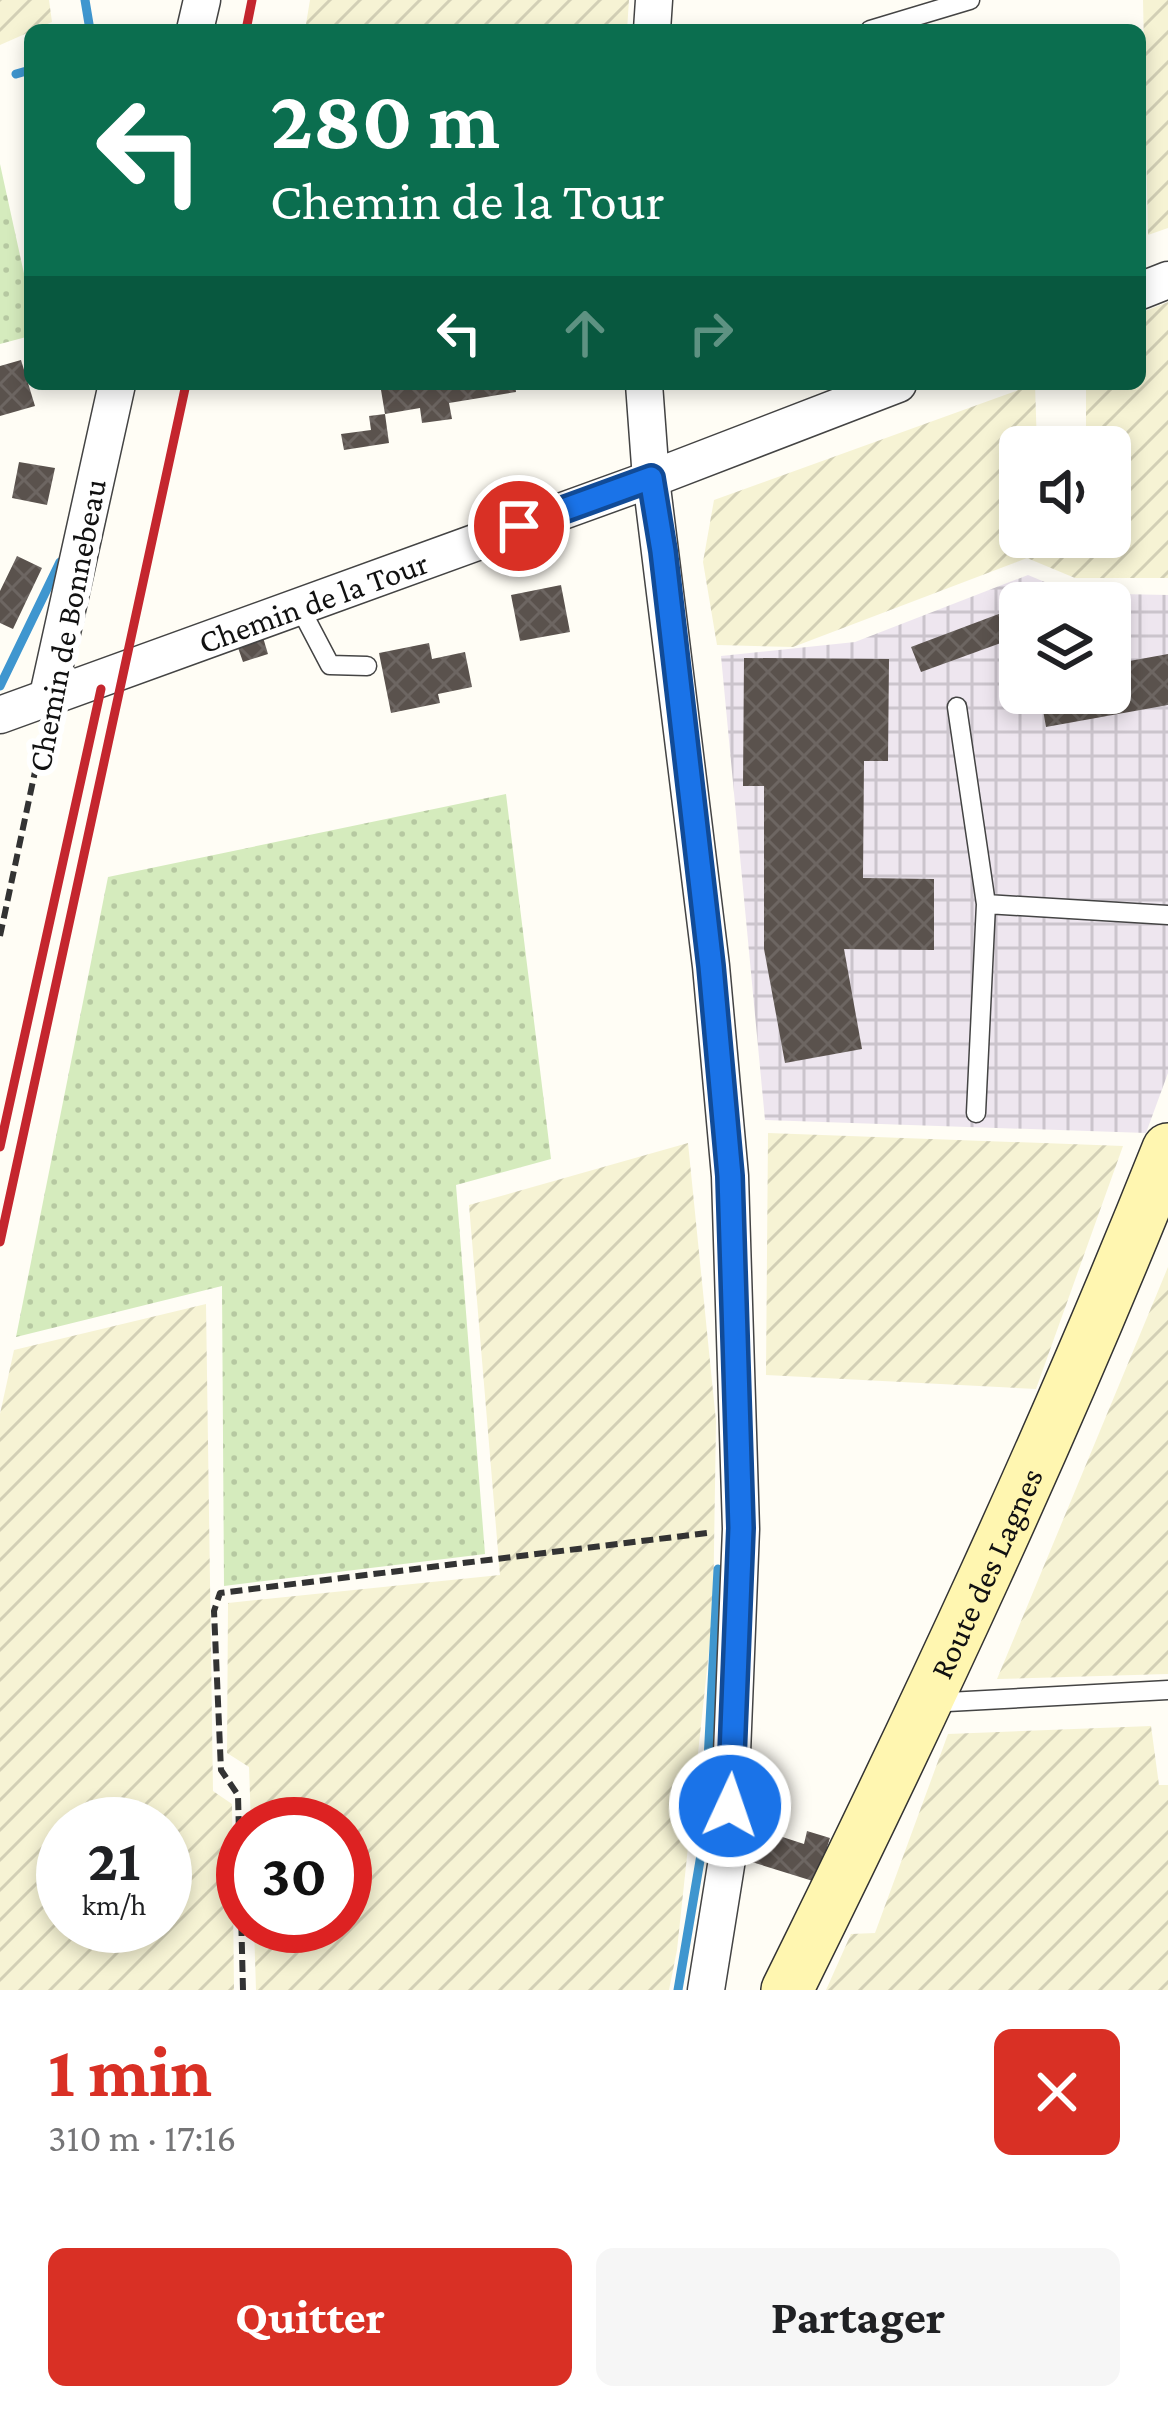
<!DOCTYPE html>
<html lang="fr">
<head>
<meta charset="utf-8">
<style>
	body { margin:0; font-family:"Crimson Pro",serif; background:#f6f6f6; color:#202124; height:100vh; display:flex; flex-direction:column; font-size:45px; white-space:nowrap }
	* { box-sizing:border-box; margin:0 }
	p { font-size:39px; color:#757577 }
	.icon { flex:none; width:66px; height:66px; fill:none; stroke:currentColor; stroke-width:2; stroke-linecap:round; stroke-linejoin:round }
	.map { position:relative; height:1990px; overflow:hidden }
	.details { display:flex; flex-direction:column; background:#fff; flex:1 }
	.details>* { flex:none }
	.hud { position:absolute; left:24px; top:24px; width:1122px; height:366px; border-radius:18px; box-shadow:0 6px 18px #0003; background:#0b6e4f; color:#fff; overflow:hidden }
	.buttons { position:absolute; left:999px; top:426px; display:grid; gap:24px }
	.buttons a { display:grid; place-items:center; width:132px; height:132px; border-radius:18px; background:#fff; box-shadow:0 6px 18px #0003; font-size:60px }
	.speed { position:absolute; left:36px; top:1797px; display:flex; gap:24px; font-size:60px; font-weight:700; text-align:center }
	.speed>* { display:grid; place-content:center; width:156px; height:156px; border-radius:50%; background:#fff; box-shadow:0 6px 18px #0003; line-height:1 }
	.speed small { font-size:30px; font-weight:400 }
	.speed .limit { border:18px solid #d22; background:#fff; color:#111 }
	.pin { position:absolute; display:grid; place-items:center; width:102px; height:102px; color:#fff; margin:-51px; border:6px solid #fff; border-radius:50%; box-shadow:0 3px 12px #0007 }
	.me { position:absolute; width:132px; margin:-66px; rotate:3deg; stroke-linejoin:round; filter:drop-shadow(0 0 9px #0008) }
	.turn { display:flex; align-items:center; gap:42px; height:252px; padding:0 48px; font-size:54px }
	.turn .icon { width:156px; height:156px; stroke-width:2.5 }
	.turn b { display:block; font-size:84px; line-height:102px }
	.lanes { display:flex; align-items:center; height:114px; padding:0 48px; background:#0003; justify-content:center; gap:60px; direction:ltr }
	.lanes .off { opacity:.35 }
	.round { display:grid; place-items:center; flex:none; width:126px; height:126px; border-radius:18px; background:#f6f6f6 }
	.overview { display:flex; align-items:center; justify-content:space-between; height:204px; padding:0 48px }
	h1 { font-size:72px; font-weight:700; line-height:90px; color:#d93025 }
	.cta { display:flex; gap:24px; margin-top:auto; padding:24px 48px }
	.cta a { flex:1; height:138px; border-radius:18px; background:#d93025; color:#fff; font-size:48px; font-weight:700; line-height:138px; text-align:center }
	.cta a+a { background:#f6f6f6; color:#202124 }
	.map>svg:first-child { display:block }
	.industrial { fill:url(#industrial-grid); fill-rule:evenodd }
	.farmland { fill:url(#farmland-furrows); fill-rule:evenodd }
	.grass { fill:url(#grass-dots) }
	.lines { fill:none; stroke-linecap:round; stroke-linejoin:round }
	.stream { stroke:#3f96cf; stroke-width:9 }
	.building { fill:url(#building-cross-hatch) }
	.lane-casing { stroke:#444; stroke-width:21 }
	.street-casing { stroke:#444; stroke-width:39 }
	.secondary-casing { stroke:#333; stroke-width:54 }
	.path { stroke:#333; stroke-width:6; stroke-dasharray:12 6; stroke-linecap:butt }
	.lane { stroke:#fff; stroke-width:18 }
	.street { stroke:#fff; stroke-width:36 }
	.secondary { stroke:#fff6b0; stroke-width:51 }
	.rail { stroke:#c4262e; stroke-width:9 }
	.route-casing { stroke:#114b97; stroke-width:30 }
	.route { stroke:#1a73e8; stroke-width:21 }
	.labels { text-anchor:middle; stroke-width:12; stroke-linejoin:round; paint-order:stroke }
	.street-label { font-size:33px; fill:#111; stroke:#fff }
</style>
</head>
<body>
<div class="map">
<svg width="1168" height="1990" viewBox="0 0 1168 1990">
	<defs>
		<pattern id="industrial-grid" width="8" height="8" patternUnits="userSpaceOnUse" patternTransform="scale(3)"><rect width="8" height="8" fill="#eee6ef"/><path d="M0 4h8M4 0v8" fill="none" stroke="#cbc4cc"/></pattern>
		<pattern id="farmland-furrows" width="10" height="10" patternUnits="userSpaceOnUse" patternTransform="scale(3)"><rect width="10" height="10" fill="#f6f3d4"/><path d="M-1 1l2-2M0 10L10 0M9 11l2-2" fill="none" stroke="#d2cfb5"/></pattern>
		<pattern id="grass-dots" width="8" height="8" patternUnits="userSpaceOnUse" patternTransform="scale(3)"><rect width="8" height="8" fill="#d5ebbd"/><path d="M2 2h.1M6 6h.1" fill="none" stroke="#b6c8a1" stroke-width="1.8" stroke-linecap="round"/></pattern>
		<pattern id="building-cross-hatch" width="8" height="8" patternUnits="userSpaceOnUse" patternTransform="scale(3)"><rect width="8" height="8" fill="#5a524d"/><path d="M0 0l8 8M0 8l8-8" fill="none" stroke="#6d6662"/></pattern>
	</defs>
	<rect width="100%" height="100%" fill="#fffdf5"/>
	<path class="industrial" d="M1028 575 1071 593 1168 595V1073L1146 1133 765 1120 721 656 855 642ZM1020 603H1110V693H1020Z"/>
	<path class="farmland" d="M0 0H49L52 22 0 45Z
		M310 0H629L627 30H305Z
		M1143 0H1168V228L1148 235Z
		M1168 302V578H1075L1027 558 793 647 717 645 703 562 714 500 1035 384 1037 447H1020V537H1110V447H1086V384H1140V313Z
		M768 1133 1123 1146 1036 1389 766 1375Z
		M688 1143 716 1421 713 1613 677 1950 669 1990H256L254 1926H345V1824H251L249 1767 227 1753 228 1603 500 1575 469 1205Z
		M1168 1267V1674L997 1679Z
		M206 1304 213 1791 232 1804 234 1990H0V1414L14 1350ZM63 1824H165V1926H63Z
		M1151 1726 1159 1785H1168V1990H826L851 1934 875 1933 948 1734Z"/>
	<path class="grass" d="M0 164 30 301V336L0 344Z
		M506 794 551 1159 456 1185 485 1554 224 1586 222 1286 16 1337 108 877Z"/>
	<g class="lines">
		<path class="stream" d="M85 0 90 30
			M16 74 30 70
			M0 686 60 562
			M678 1990 704 1837 718 1569"/>
	</g>
	<path class="building" d="M21 360 35 406 0 416V366Z
		M380 384H515L516 392 449 403 452 419 422 423 420 408 385 414Z
		M385 414 389 443 344 450 341 434 371 430 369 416Z
		M19 462 55 468 47 505 12 498Z
		M17 556 42 568 13 629 0 623V591Z
		M561 585 570 632 520 641 511 595Z
		M1020 606V636L921 672 911 647Z
		M262 634 268 654 243 662 236 642Z
		M429 643 432 659 465 652 472 687 438 694 440 703 391 713 379 653Z
		M1168 654V705L1046 727 1040 693H1110V681L1116 680 1113 664Z
		M744 658 889 659 888 761H864L863 878 934 879V950L844 949 862 1049 785 1063 764 949V786H743Z
		M764 1831 804 1844 807 1831 830 1838 816 1882 752 1862Z"/>
	<g class="lines">
		<g class="lane-casing">
			<path id="lane" d="M870 30 970 0
				M299 606 330 665 367 666
				M957 707 986 904 1168 915
				M976 1113 986 904
				M929 1703 1168 1690"/>
		</g>
		<g class="street-casing">
			<g id="street">
				<path d="M195 30 202 0"/>
				<path d="M652 30 654 0"/>
				<path d="M1140 291 1168 280"/>
				<path d="M644 384 651 479 711 966 730 1176 741 1529 728 1853 706 1990"/>
				<path d="M47 700 117 384"/>
				<path id="s1" d="M0 715 651 479 898 384"/>
			</g>
		</g>
		<g class="secondary-casing">
			<g id="secondary">
				<path id="s2" d="M787 1990C923 1715 1054 1435 1168 1149"/>
			</g>
		</g>
		<path class="path" d="M0 936 43 734
			M243 1990 238 1795 221 1770 214 1611 220 1593 707 1533"/>
		<use href="#lane" class="lane"/>
		<use href="#street" class="street"/>
		<use href="#secondary" class="secondary"/>
		<path class="rail" d="M246 30 252 0
			M0 1147 101 689
			M0 1242 186 384"/>
	</g>
	<g class="lines">
		<g class="route-casing">
			<path id="route" d="M519 526 651 478 663 551 711 966 730 1176 741 1528 730 1806"/>
		</g>
		<use href="#route" class="route"/>
	</g>
	<g class="labels">
		<g class="street-label">
			<text dy="12" stroke="none"><textPath href="#s1" startOffset="333">Chemin de la Tour</textPath></text>
			<text transform="translate(66 625) rotate(-79)" y="12">Chemin de Bonnebeau</text>
			<text dy="12" stroke="none"><textPath href="#s2" startOffset="462">Route des Lagnes</textPath></text>
		</g>
	</g>
</svg>
<div class="buttons">
<a><svg class="icon" aria-label="sound" viewBox="0 0 24 24"><path d="M4 9h4l5-4v14l-5-4H4zM17 9q2 3 0 6"/></svg></a>
<a><svg class="icon" aria-label="layers" viewBox="0 0 24 24"><path d="M12 4l9 5-9 5-9-5zM3 14l9 5 9-5"/></svg></a>
</div>
<div class="speed"><div>21<small>km/h</small></div><div class="limit">30</div></div>
<div class="pin" style="left:519px;top:526px;background:#d93025"><svg class="icon" aria-label="arrive" viewBox="0 0 24 24"><path d="M6 21V4h12l-3 4 3 4H6"/></svg></div>
<svg class="me" style="left:730px;top:1806px" viewBox="-20 -20 40 40"><circle r="17" fill="#1a73e8" stroke="#fff" stroke-width="3"/><path d="M0-11L8 9 0 5-8 9z" fill="#fff"/></svg>
<div class="hud">
<div class="turn"><svg class="icon" aria-label="left" viewBox="0 0 24 24"><path d="M17 20v-9H6M10 6l-5 5 5 5"/></svg><div><b>280 m</b>Chemin de la Tour</div></div>
<div class="lanes"><svg class="icon" aria-label="left" viewBox="0 0 24 24"><path d="M17 20v-9H6M10 6l-5 5 5 5"/></svg><svg class="icon off" aria-label="ahead" viewBox="0 0 24 24"><path d="M12 20V5M6 11l6-6 6 6"/></svg><svg class="icon off" aria-label="right" viewBox="0 0 24 24"><path d="M7 20v-9h11M14 6l5 5-5 5"/></svg></div>
</div>
</div>
<section class="details">
<div class="overview"><div><h1>1 min</h1><p>310 m · 17:16</p></div><a class="round" style="background:#d93025;color:#fff"><svg class="icon" aria-label="close" viewBox="0 0 24 24"><path d="M6 6l12 12M18 6L6 18"/></svg></a></div>
<div class="cta"><a>Quitter</a><a>Partager</a></div>
</section>
</body>
</html>
